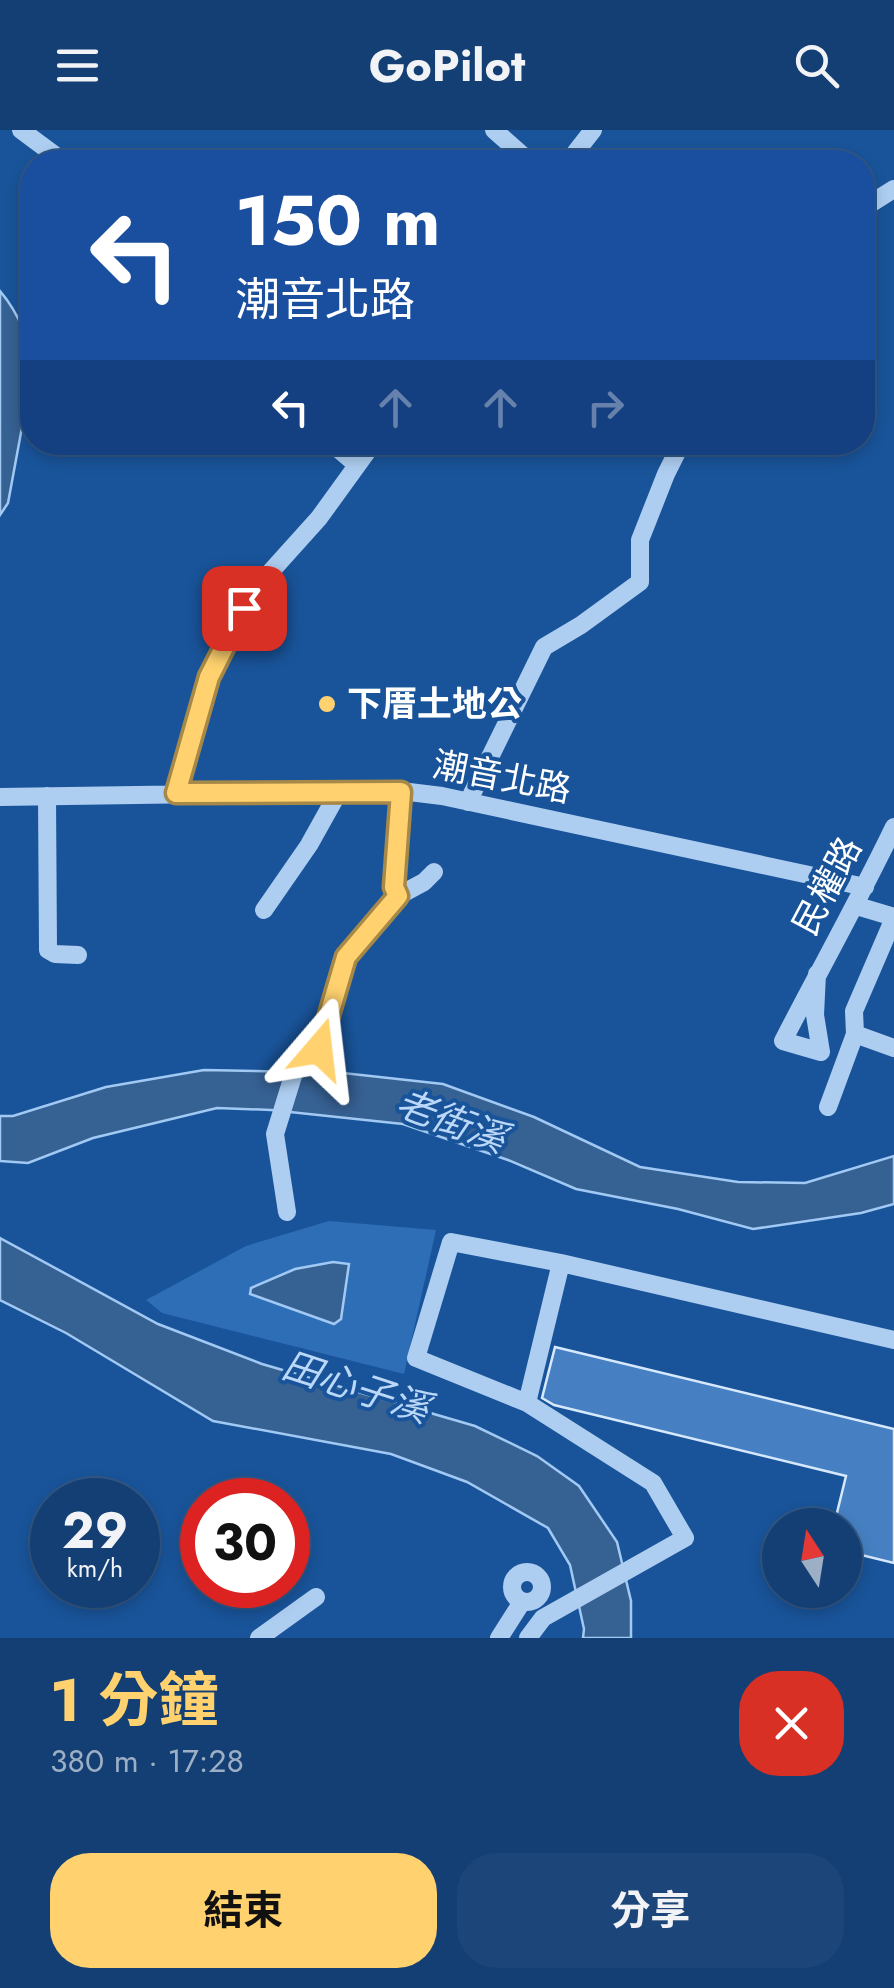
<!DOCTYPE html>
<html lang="zh-TW">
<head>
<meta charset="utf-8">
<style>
	body { margin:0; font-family:Jost,"Noto Sans TC",sans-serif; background:#1c4679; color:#f1f3f6; height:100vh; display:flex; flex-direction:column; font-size:38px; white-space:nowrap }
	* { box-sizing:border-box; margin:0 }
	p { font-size:32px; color:#9dafc5 }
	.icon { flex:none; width:55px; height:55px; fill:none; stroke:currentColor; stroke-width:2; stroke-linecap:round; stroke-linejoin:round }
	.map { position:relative; height:1508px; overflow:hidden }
	.sheet { display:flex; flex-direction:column; background:#133f74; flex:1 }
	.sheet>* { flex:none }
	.hud { position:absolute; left:20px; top:20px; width:855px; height:305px; border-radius:40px; box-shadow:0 5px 15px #0003,0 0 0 2px #325886; background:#1a4fa0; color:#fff; overflow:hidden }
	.needle { width:65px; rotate:348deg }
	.fabs { position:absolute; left:762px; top:1378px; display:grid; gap:20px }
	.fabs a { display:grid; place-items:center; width:100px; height:100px; border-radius:50%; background:#133f74; box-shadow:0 5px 15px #0003,0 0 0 2px #325886; font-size:50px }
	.speed { position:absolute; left:30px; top:1348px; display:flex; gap:20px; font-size:50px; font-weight:700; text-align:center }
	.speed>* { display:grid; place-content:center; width:130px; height:130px; border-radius:50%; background:#133f74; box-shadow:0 5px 15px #0003,0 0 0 2px #325886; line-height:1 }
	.speed small { font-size:25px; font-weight:400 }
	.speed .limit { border:15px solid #d22; background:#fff; color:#111 }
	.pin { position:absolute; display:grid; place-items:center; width:85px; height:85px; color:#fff; margin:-42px; border-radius:20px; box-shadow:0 5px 15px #0006 }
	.me { position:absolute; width:110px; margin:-55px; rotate:17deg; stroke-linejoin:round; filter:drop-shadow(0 0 8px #0008) }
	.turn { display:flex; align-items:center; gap:35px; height:210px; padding:0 50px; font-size:45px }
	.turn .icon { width:130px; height:130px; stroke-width:2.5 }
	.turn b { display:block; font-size:70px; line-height:85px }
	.lanes { display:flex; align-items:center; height:95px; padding:0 50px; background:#0003; justify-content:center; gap:50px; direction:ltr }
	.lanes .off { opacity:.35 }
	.round { display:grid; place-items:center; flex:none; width:105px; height:105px; border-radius:40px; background:#1c4679 }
	.headline { display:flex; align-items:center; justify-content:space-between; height:170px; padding:0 50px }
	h1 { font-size:60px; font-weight:700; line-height:75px; color:#ffd26f }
	.primary-button { display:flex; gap:20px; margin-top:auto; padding:20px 50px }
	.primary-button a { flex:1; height:115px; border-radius:40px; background:#ffd26f; color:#111; font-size:40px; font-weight:700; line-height:115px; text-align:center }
	.primary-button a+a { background:#1c4679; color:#f1f3f6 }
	header { display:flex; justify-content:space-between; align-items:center; height:130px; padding:0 50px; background:#133f74; font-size:45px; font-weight:700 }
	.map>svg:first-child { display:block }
	.green { fill:#2d6eb7 }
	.water { fill:#366193; stroke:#a1c9f3; stroke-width:2.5 }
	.building { fill:#4680c2; stroke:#d6e8fc; stroke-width:2.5 }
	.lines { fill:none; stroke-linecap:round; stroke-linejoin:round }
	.minor { stroke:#aecef1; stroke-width:18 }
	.route-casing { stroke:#a68848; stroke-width:25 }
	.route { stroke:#ffd26f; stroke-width:18 }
	.poi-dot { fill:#ffd26f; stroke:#19549a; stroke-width:4 }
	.labels { text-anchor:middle; stroke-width:8; stroke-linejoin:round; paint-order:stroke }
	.poi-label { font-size:35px; font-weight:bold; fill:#fff; stroke:#19549a; text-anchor:start }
	.street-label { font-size:35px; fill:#fff; stroke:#19549a }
	.water-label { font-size:38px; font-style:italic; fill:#bbd8f8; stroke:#19549a }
</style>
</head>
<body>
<header><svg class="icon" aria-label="menu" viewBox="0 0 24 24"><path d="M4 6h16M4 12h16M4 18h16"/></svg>GoPilot<svg class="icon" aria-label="search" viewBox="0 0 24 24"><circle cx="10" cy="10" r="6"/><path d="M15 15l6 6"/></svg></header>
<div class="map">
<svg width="894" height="1508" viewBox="0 0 894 1508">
	<rect width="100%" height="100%" fill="#19549a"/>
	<path class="green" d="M329 1091 436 1100 404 1244 162 1183 146 1170 246 1116Z"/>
	<path class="water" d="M0 161C18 182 33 215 32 243L8 373 0 385Z
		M204 940 343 943 443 954 534 987 640 1037 738 1052 805 1053 894 1026V1074L861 1083 753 1099 678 1079 576 1059 508 1030 403 994 271 980 217 978 93 1008 28 1033 0 1031V986H13L106 957Z
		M0 1108 158 1194 262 1234 475 1296 537 1326 579 1356 617 1412 631 1471V1508H583L584 1499 570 1435 548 1398 467 1352 391 1324 213 1291 66 1203 0 1170Z
		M333 1132 349 1134 341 1189 334 1194 250 1164 251 1158 295 1139Z"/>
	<path class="building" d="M555 1217 894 1299V1433L845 1421V1395H834L846 1346 554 1275 542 1268Z"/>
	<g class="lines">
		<path class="minor" d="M21 0 64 32
			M494 0 530 32
			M568 32 593 0
			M862 79 894 59
			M330 312 357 335
			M177 663 209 547 231 498 257 457 319 388 374 312
			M47 666 48 820 55 824 78 825
			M0 667 401 661 442 666 865 757
			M468 672 544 517 581 495 640 452V410L666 344 682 312
			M398 766 395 757 401 661
			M857 776 894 787
			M264 780 309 715 338 663
			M817 844 815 885 821 922 783 911C820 839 859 770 894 697
			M855 904 894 918
			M828 977 855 904 854 881 894 788
			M287 1082 275 1004 297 933 319 919 346 827 398 766 424 752 434 742
			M527 1273 561 1133
			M512 1457a15 15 0 1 1 30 0a15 15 0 1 1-30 0Z
			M259 1508 316 1467
			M499 1508 522 1472
			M528 1508 543 1488 685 1408 653 1353 527 1273 416 1228 451 1112 561 1133 894 1210"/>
	</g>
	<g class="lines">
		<g class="route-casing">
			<path id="route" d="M244 478 209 547 176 663 401 662 394 757 398 766 346 827 319 919"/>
		</g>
		<use href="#route" class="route"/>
	</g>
	<circle class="poi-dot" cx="327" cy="574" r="10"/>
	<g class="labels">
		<g class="poi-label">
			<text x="347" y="586">下厝土地公</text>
		</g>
		<g class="street-label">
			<text transform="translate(502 647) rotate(11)" y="12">潮音北路</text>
			<text transform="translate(827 756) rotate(-62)" y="12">民權路</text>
		</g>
		<g class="water-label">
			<text transform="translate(451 991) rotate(20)" y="13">老街溪</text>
			<text transform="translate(356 1257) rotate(18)" y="13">田心子溪</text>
		</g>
	</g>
</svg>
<div class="fabs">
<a><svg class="needle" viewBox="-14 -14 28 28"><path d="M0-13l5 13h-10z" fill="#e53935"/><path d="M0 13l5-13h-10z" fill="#9dafc5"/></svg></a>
</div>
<div class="speed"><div>29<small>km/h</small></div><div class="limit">30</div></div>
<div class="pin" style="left:244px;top:478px;background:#d93025"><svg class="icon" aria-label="arrive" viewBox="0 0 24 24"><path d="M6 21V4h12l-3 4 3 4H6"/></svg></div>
<svg class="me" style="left:319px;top:919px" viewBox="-20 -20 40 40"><path d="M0-17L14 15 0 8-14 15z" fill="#ffd26f" stroke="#fff" stroke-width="4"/></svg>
<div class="hud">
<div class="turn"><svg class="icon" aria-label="left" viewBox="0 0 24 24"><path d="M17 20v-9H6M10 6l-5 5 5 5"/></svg><div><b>150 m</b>潮音北路</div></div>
<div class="lanes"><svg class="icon" aria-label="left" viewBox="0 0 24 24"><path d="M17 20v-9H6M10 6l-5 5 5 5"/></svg><svg class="icon off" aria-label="ahead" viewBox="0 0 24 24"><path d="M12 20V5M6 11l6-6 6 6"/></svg><svg class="icon off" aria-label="ahead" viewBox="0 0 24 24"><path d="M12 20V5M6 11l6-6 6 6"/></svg><svg class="icon off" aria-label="right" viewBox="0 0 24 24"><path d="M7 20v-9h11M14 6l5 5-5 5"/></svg></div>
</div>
</div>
<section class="sheet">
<div class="headline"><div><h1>1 分鐘</h1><p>380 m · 17:28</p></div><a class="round" style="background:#d93025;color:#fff"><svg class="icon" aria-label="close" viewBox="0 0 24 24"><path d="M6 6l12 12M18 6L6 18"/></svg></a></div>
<div class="primary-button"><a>結束</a><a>分享</a></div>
</section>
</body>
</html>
